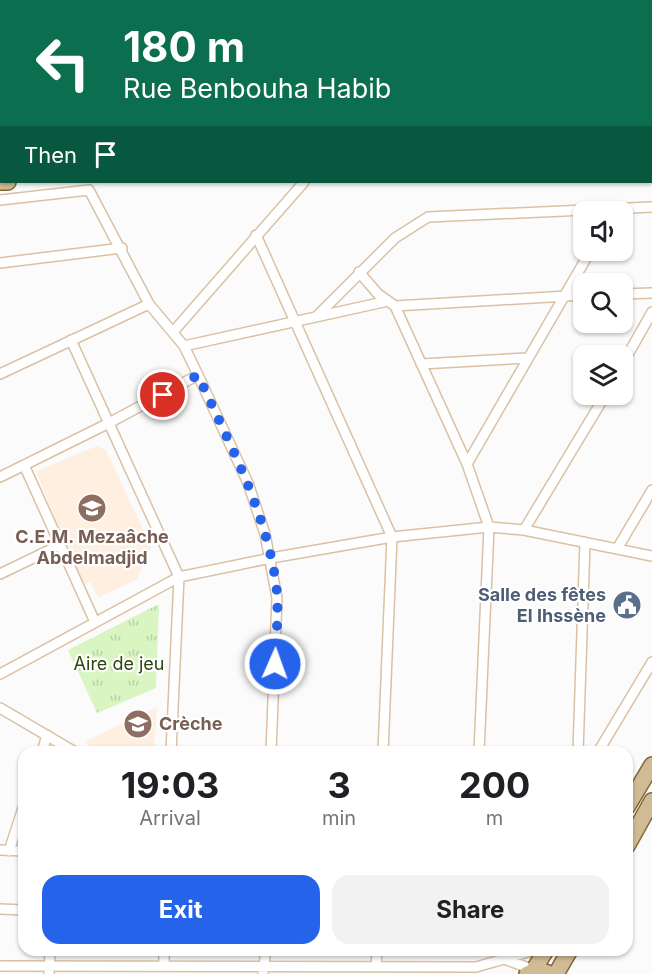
<!DOCTYPE html>
<html lang="en">
<head>
<meta charset="utf-8">
<style>
	body { margin:0; font-family:Inter,sans-serif; background:#f2f2f2; color:#202124; height:100vh; display:flex; flex-direction:column; font-size:22px; white-space:nowrap }
	* { box-sizing:border-box; margin:0 }
	p { font-size:20px; color:#757577 }
	.icon { flex:none; width:33px; height:33px; fill:none; stroke:currentColor; stroke-width:2; stroke-linecap:round; stroke-linejoin:round }
	.map { position:relative; flex:1; overflow:hidden }
	.details { position:absolute; left:18px; top:746px; width:615px; height:210px; display:flex; flex-direction:column; background:#fff; border-radius:18px; box-shadow:0 2px 4px #0004 }
	.details>* { flex:none }
	.guide { position:absolute; left:0px; top:0px; width:652px; height:183px; box-shadow:0 2px 4px #0004; background:#0b6e4f; color:#fff; overflow:hidden }
	.tools { position:absolute; left:573px; top:201px; display:grid; gap:12px }
	.tools a { display:grid; place-items:center; width:60px; height:60px; border-radius:12px; background:#fff; box-shadow:0 2px 4px #0004; font-size:30px }
	.pin { position:absolute; display:grid; place-items:center; width:51px; height:51px; color:#fff; margin:-26px; border:3px solid #fff; border-radius:50%; box-shadow:0 2px 6px #0007 }
	.me { position:absolute; width:66px; margin:-33px; rotate:2deg; stroke-linejoin:round; filter:drop-shadow(0 0 4px #0008) }
	.turn { display:flex; align-items:center; gap:21px; height:126px; padding:0 24px; font-size:27px }
	.turn .icon { width:78px; height:78px; stroke-width:2.5 }
	.turn b { display:block; font-size:42px; line-height:51px }
	.then { display:flex; align-items:center; height:57px; padding:0 24px; background:#0003; gap:12px; font-size:22px }
	.eta { display:flex; justify-content:space-evenly; align-items:center; height:102px; text-align:center }
	.eta b { font-size:36px; font-weight:700; line-height:42px }
	.cta { display:flex; gap:12px; margin-top:auto; padding:12px 24px }
	.cta a { flex:1; height:69px; border-radius:18px; background:#2563eb; color:#fff; font-size:24px; font-weight:700; line-height:69px; text-align:center }
	.cta a+a { background:#f2f2f2; color:#202124 }
	.map>svg:first-child { display:block }
	.education { fill:#feefe1 }
	.grass { fill:url(#grass-tufts) }
	.lines { fill:none; stroke-linecap:round; stroke-linejoin:round }
	.street-casing { stroke:#dbc1a4; stroke-width:12 }
	.secondary-casing { stroke:#dbc1a4; stroke-width:16 }
	.primary-casing { stroke:#816638; stroke-width:18 }
	.street { stroke:#fff; stroke-width:9 }
	.secondary { stroke:#fff; stroke-width:14 }
	.primary { stroke:#d1bb94; stroke-width:15 }
	.route { stroke:#2563eb; stroke-width:10; stroke-dasharray:0 18 }
	.labels { text-anchor:middle; stroke-width:4.5; stroke-linejoin:round; paint-order:stroke }
	.education-label { font-size:18px; font-weight:bold; fill:#785e54; stroke:#fff }
	.service-label { font-size:18px; font-weight:bold; fill:#4e5e75; stroke:#fff; text-anchor:end }
	.park-label { font-size:18px; fill:#2b460a; stroke:#fff }
</style>
</head>
<body>
<div class="map">
<svg width="652" height="974" viewBox="0 0 652 974">
	<defs>
		<pattern id="grass-tufts" width="24" height="20" patternUnits="userSpaceOnUse" patternTransform="scale(1.5)"><rect width="24" height="20" fill="#d9f5c2"/><path d="M3 7l-1-3M5 7V3M7 7l1-3M15 17l-1-3M17 17v-4M19 17l1-3" fill="none" stroke="#bad1a6"/></pattern>
	</defs>
	<rect width="100%" height="100%" fill="#fbfbfb"/>
	<path class="education" d="M437 0H652V17L651 2Z
		M97 446 106 450 151 546 137 579 98 598 90 582 81 585 36 471Z
		M157 707 154 751H98L84 742Z"/>
	<path class="grass" d="M159 604 156 688 97 713 68 650Z"/>
	<g class="lines">
		<g class="street-casing">
			<path id="street" d="M45 0V2
				M0 200 89 190 149 304 184 346 198 375 248 483 265 534 277 598 271 752
				M256 235 392 537 383 752
				M0 263 122 248
				M359 272 378 294 395 306 467 464 489 527 479 752
				M622 294 652 293
				M395 306 584 295
				M317 316 395 238 428 217 652 207
				M173 332 304 182
				M71 340 179 577 171 752
				M184 346 388 301
				M421 364 527 358
				M622 365 652 312
				M0 374 149 304
				M467 464 591 250
				M24 465 95 622
				M0 477 109 423 198 375
				M524 530 606 394
				M617 549 652 490
				M0 574 58 546
				M0 674 179 577 271 558 392 537 489 527 524 530 652 556
				M0 708 75 752
				M42 752 47 735
				M578 752 585 542
				M598 752 652 662
				M0 850 24 851
				M9 851 24 805
				M0 909 24 910
				M164 950V965
				M507 960 526 967 530 972
				M0 966 476 967 535 950
				M376 966 377 950
				M263 972 266 950
				M49 974 50 950"/>
		</g>
		<g class="secondary-casing">
			<path id="secondary" d="M354 0V2
				M286 2V0"/>
		</g>
		<g class="primary-casing">
			<path id="primary" d="M378 0 379 2
				M267 2 270 0
				M651 40H652
				M0 51H2
				M651 104H652
				M0 182H8
				M627 807 652 765
				M627 846 652 801
				M533 971 546 950
				M527 974 539 970 551 974
				M556 974 570 950"/>
		</g>
		<use href="#street" class="street"/>
		<use href="#secondary" class="secondary"/>
		<use href="#primary" class="primary"/>
	</g>
	<g class="lines">
		<path class="route" d="M163 395 198 375C228 441 263 505 275 577 280 605 276 635 275 664"/>
	</g>
	<defs>
		<g id="school-disc" transform="scale(1.5)"><circle r="9.5" fill="#8d6e63" stroke="#fff"/><path d="M0-5L7-2L0 1L-7-2ZM-4 1L0 2.5L4 1V4Q0 6-4 4Z" fill="#fff"/></g>
		<g id="civic-disc" transform="scale(1.5)"><circle r="9.5" fill="#5c6f8a" stroke="#fff"/><path d="M-.6-6.5H3V-4.5H.6V-3L4-1V1h2V6H-6V1h2V-1L-.6-3ZM-1.2 2.5V6h2.4V2.5Z" fill="#fff"/></g>
	</defs>
	<g fill-rule="evenodd">
		<use href="#school-disc" x="92" y="508"/>
		<use href="#civic-disc" x="627" y="605"/>
		<use href="#school-disc" x="138" y="724"/>
	</g>
	<g class="labels">
		<g class="education-label">
			<text x="92" y="543">C.E.M. Mezaâche<tspan x="92" dy="21">Abdelmadjid</tspan></text>
			<text x="159" y="730" text-anchor="start">Crèche</text>
		</g>
		<g class="service-label">
			<text x="606" y="601">Salle des fêtes<tspan x="606" dy="21">El Ihssène</tspan></text>
		</g>
		<g class="park-label">
			<text x="119" y="670">Aire de jeu</text>
		</g>
	</g>
</svg>
<div class="tools">
<a><svg class="icon" aria-label="sound" viewBox="0 0 24 24"><path d="M4 9h4l5-4v14l-5-4H4zM17 9q2 3 0 6"/></svg></a>
<a><svg class="icon" aria-label="search" viewBox="0 0 24 24"><circle cx="10" cy="10" r="6"/><path d="M15 15l6 6"/></svg></a>
<a><svg class="icon" aria-label="layers" viewBox="0 0 24 24"><path d="M12 4l9 5-9 5-9-5zM3 14l9 5 9-5"/></svg></a>
</div>
<div class="pin" style="left:163px;top:395px;background:#d93025"><svg class="icon" aria-label="arrive" viewBox="0 0 24 24"><path d="M6 21V4h12l-3 4 3 4H6"/></svg></div>
<svg class="me" style="left:275px;top:664px" viewBox="-20 -20 40 40"><circle r="17" fill="#2563eb" stroke="#fff" stroke-width="3"/><path d="M0-11L8 9 0 5-8 9z" fill="#fff"/></svg>
<div class="guide">
<div class="turn"><svg class="icon" aria-label="left" viewBox="0 0 24 24"><path d="M17 20v-9H6M10 6l-5 5 5 5"/></svg><div><b>180 m</b>Rue Benbouha Habib</div></div>
<div class="then">Then<svg class="icon" aria-label="arrive" viewBox="0 0 24 24"><path d="M6 21V4h12l-3 4 3 4H6"/></svg></div>
</div>
<section class="details">
<div class="eta">
<div><b>19:03</b><p>Arrival</p></div>
<div><b>3</b><p>min</p></div>
<div><b>200</b><p>m</p></div>
</div>
<div class="cta"><a>Exit</a><a>Share</a></div>
</section>
</div>
</body>
</html>
